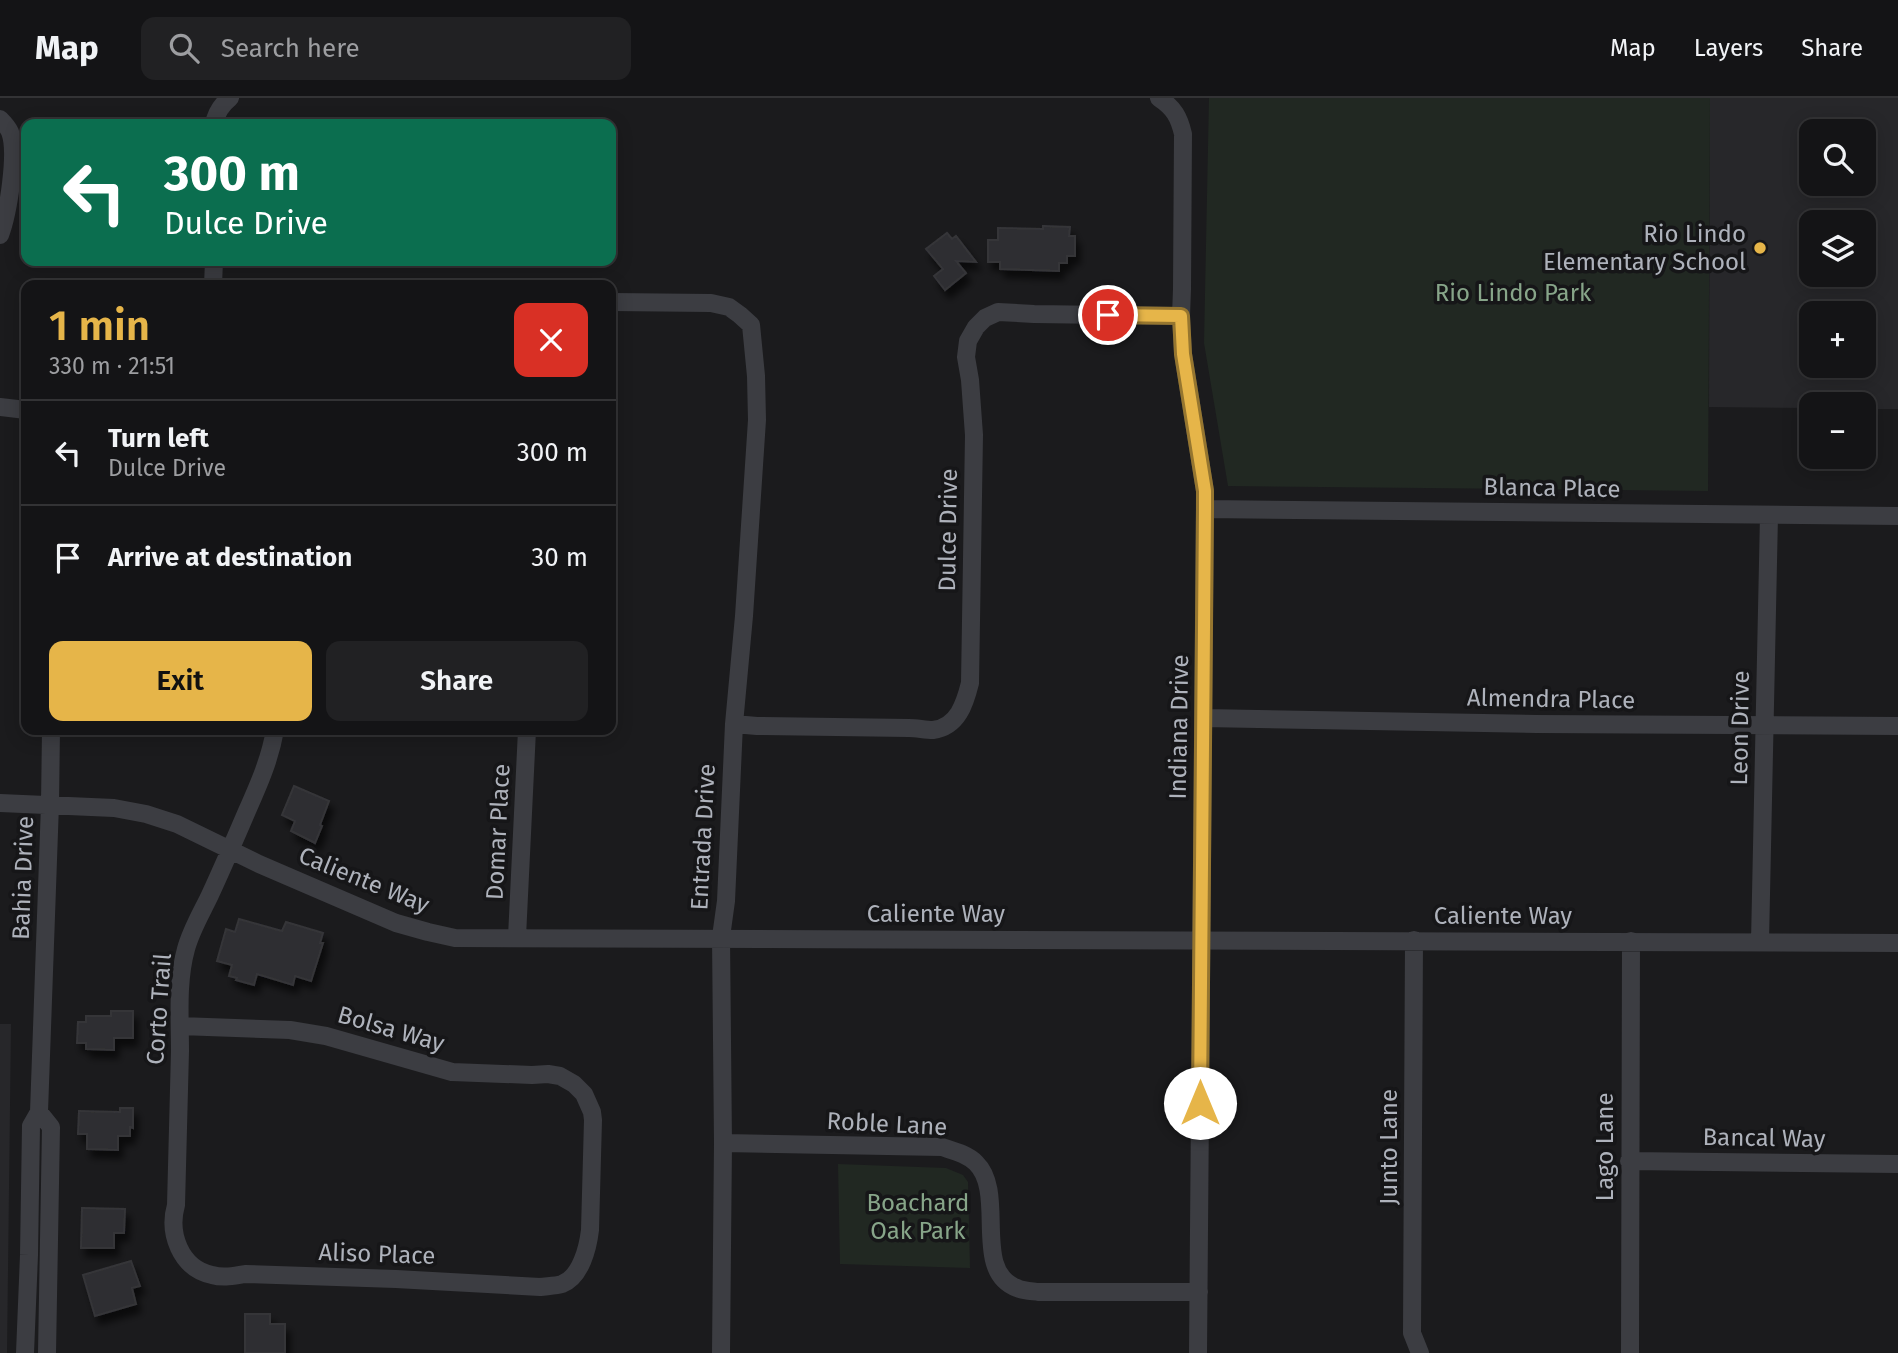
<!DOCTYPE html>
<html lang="en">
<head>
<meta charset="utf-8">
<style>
	body { margin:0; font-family:"Fira Sans",sans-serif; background:#212123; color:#f1f3f6; height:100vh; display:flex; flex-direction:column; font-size:26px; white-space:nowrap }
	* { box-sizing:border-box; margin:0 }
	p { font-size:23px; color:#9d9ea1 }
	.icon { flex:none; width:38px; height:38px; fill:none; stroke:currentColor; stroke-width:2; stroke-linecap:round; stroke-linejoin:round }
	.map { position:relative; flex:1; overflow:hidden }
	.panel { position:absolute; left:21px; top:182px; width:595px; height:455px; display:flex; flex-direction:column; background:#141416; border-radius:14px; box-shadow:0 4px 18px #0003,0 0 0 2px #333335 }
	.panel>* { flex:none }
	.guide { position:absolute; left:21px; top:21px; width:595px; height:147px; border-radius:14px; box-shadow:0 4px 18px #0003,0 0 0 2px #333335; background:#0b6e4f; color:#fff; overflow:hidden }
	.buttons { position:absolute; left:1799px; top:21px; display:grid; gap:14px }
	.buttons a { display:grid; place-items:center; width:77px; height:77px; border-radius:14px; background:#141416; box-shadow:0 4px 18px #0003,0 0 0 2px #333335; font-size:35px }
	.pin { position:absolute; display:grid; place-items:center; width:60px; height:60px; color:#fff; margin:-30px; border:4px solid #fff; border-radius:50%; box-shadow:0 2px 7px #0007 }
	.me { position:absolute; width:77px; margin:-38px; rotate:0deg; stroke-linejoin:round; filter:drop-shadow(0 0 5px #0008) }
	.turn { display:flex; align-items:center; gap:24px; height:147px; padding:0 28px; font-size:32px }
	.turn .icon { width:91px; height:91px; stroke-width:2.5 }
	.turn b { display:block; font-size:49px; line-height:60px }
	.round { display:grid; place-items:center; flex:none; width:74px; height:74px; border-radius:14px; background:#212123 }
	.head { display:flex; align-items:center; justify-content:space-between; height:119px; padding:0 28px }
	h1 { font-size:42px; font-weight:600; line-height:52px; color:#e6b549 }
	.cta { display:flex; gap:14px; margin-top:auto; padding:14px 28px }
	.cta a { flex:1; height:80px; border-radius:14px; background:#e6b549; color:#111; font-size:28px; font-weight:600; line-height:80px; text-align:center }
	.cta a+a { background:#212123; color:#f1f3f6 }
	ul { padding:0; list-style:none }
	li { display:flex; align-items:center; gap:21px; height:105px; padding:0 28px; border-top:2px solid #333335 }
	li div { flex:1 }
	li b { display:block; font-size:26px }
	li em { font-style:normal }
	header { display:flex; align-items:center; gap:42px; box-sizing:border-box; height:98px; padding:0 35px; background:#141416; border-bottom:2px solid #333335 }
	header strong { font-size:33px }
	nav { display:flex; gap:38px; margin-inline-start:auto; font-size:24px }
	.search { width:490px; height:63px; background:#212123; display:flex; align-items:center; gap:18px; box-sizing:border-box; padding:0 24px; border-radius:14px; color:#9d9ea1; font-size:26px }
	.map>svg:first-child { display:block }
	.built { fill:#27272a; fill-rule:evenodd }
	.green { fill:#212822 }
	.building { fill:#2e2e31; stroke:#353539; stroke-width:2; filter:url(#shadow) }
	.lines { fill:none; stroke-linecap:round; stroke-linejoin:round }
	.minor { stroke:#3c3d42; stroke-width:18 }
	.route-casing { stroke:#96762f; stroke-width:18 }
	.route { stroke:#e6b549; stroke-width:12 }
	.poi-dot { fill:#e6b549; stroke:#161618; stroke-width:2.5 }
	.labels { text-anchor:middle; stroke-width:7; stroke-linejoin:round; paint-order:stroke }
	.poi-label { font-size:24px; fill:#aeb2bb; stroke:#161618; text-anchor:end }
	.park-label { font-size:24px; fill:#87a589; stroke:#161618 }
	.street-label { font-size:24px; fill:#aeb2bb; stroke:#161618 }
</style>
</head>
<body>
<header>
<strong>Map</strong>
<div class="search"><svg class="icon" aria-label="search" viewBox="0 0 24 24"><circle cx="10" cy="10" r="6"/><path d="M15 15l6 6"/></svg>Search here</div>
<nav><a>Map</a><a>Layers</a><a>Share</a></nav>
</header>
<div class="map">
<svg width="1898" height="1255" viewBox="0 0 1898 1255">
	<defs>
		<filter id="shadow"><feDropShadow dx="4.5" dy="8" stdDeviation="3.5" flood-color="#0009"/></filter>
	</defs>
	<rect width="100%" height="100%" fill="#1b1b1d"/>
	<path class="built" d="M1710 0H1898V311H1864V306H1811V310L1709 309ZM1811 33H1864V86H1811ZM1811 124H1864V177H1811ZM1811 215H1864V268H1811Z
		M0 926H11L7 1255H0Z"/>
	<path class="green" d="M1209 0H1710L1708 393 1228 388 1204 245Z
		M838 1066 946 1070 963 1077 968 1084 970 1170 840 1166Z"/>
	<path class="building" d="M1043 128 1070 129 1069 138H1075V158H1067V165H1059V173L1000 171V164H988V142H998V130L1043 131Z
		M947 135 952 141 956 138 976 164 956 163 966 175 945 192 934 178 943 171 926 151Z
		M294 688 329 703 320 727 322 728 315 745 291 733 295 723 282 717Z
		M239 821 282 833 286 824 323 835 320 845H323L311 883 295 878 293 887 257 876 254 887 236 882 237 880 229 878 232 867 217 863 226 831 235 834Z
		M111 913H133V940H114V952L86 951V945H77L78 924H86V918H111Z
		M120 1010H133V1030L130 1029V1038H118V1052L87 1051V1036H78L79 1013 120 1014Z
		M82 1110 125 1111 124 1135H114V1150H81Z
		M131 1163 140 1188 132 1190 136 1206 95 1218 83 1177Z
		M245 1216H270V1226H285V1255H245Z"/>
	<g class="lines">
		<path class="minor" d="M1159 0C1174 10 1179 19 1183 36L1182 191 1181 218 1183 256 1205 393 1198 1255
			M0 21C4 25 8 29 10 34 18 55 8 116 0 137
			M214 26C216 15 221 7 230 0
			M213 187 214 163
			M611 204 711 205 729 209 740 217 751 227 756 278 757 322 744 518 734 626 726 803 721 839 723 1045 721 1255
			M0 309 26 312
			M1205 411 1898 418
			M1204 620 1537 626 1898 628
			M734 626 757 628 909 630C917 630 925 632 933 632 958 629 965 605 970 585L974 337 970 282 966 259 968 243 976 229 985 220 998 214 1034 216 1181 218
			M0 705 114 710 146 716 177 726 259 766 396 825 428 834 455 840 1898 845
			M517 839 527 632
			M1414 842 1412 1235 1420 1255
			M1760 844 1769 417
			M180 928 290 932 326 938 452 974 532 977 548 976 560 978 574 986 584 996 592 1014 593 1022 590 1132C588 1149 581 1179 562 1186 556 1188 547 1188 540 1189L396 1181 245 1176C234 1178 223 1180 212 1177 180 1170 168 1135 176 1107L180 953C180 920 177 883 186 851 191 832 202 814 210 797 223 769 235 741 247 713 259 686 270 661 275 632
			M39 1014 51 1029 47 1255
			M723 1045 942 1049C954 1053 967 1056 976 1065 1007 1095 971 1173 1017 1190 1023 1193 1032 1193 1039 1194H1199
			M1629 1063 1898 1066
			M25 1255 29 1157 31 1028 39 1014 50 706 51 632
			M1630 1255 1631 843"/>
	</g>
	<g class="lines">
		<g class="route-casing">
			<path id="route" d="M1108 217 1181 218 1183 256 1205 393V411L1200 1005"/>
		</g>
		<use href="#route" class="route"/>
	</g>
	<circle class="poi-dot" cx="1760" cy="150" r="7"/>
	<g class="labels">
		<g class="poi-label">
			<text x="1746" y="144">Rio Lindo<tspan x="1746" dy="28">Elementary School</tspan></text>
		</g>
		<g class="park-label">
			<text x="1513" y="203">Rio Lindo Park</text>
			<text x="918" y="1113">Boachard<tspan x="918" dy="28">Oak Park</tspan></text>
		</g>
		<g class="street-label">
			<text transform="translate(1552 390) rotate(1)" y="8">Blanca Place</text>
			<text transform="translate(948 432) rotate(-89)" y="8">Dulce Drive</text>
			<text transform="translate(1551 601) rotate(1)" y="8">Almendra Place</text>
			<text transform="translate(1179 629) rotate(-89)" y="8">Indiana Drive</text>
			<text transform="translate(1740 630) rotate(-89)" y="8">Leon Drive</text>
			<text transform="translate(498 734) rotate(-87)" y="8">Domar Place</text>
			<text transform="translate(703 739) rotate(-87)" y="8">Entrada Drive</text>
			<text transform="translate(23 780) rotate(-88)" y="8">Bahia Drive</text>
			<text transform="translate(364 782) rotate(22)" y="8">Caliente Way</text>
			<text x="936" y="824">Caliente Way</text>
			<text x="1503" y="826">Caliente Way</text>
			<text transform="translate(159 911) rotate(-86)" y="8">Corto Trail</text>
			<text transform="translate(391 931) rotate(16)" y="8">Bolsa Way</text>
			<text transform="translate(887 1026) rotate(3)" y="8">Roble Lane</text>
			<text transform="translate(1764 1040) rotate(1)" y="8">Bancal Way</text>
			<text transform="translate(1389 1049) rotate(-90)" y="8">Junto Lane</text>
			<text transform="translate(1605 1049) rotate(-90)" y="8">Lago Lane</text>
			<text transform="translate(377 1156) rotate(2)" y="8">Aliso Place</text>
		</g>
	</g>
</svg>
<div class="buttons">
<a><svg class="icon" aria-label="search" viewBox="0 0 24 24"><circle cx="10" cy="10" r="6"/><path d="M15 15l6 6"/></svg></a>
<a><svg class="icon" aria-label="layers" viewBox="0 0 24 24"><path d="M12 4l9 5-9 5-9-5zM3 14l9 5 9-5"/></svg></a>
<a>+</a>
<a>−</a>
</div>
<div class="pin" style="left:1108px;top:217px;background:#d93025"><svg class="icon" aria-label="arrive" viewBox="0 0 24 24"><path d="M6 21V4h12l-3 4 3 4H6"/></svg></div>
<svg class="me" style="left:1200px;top:1005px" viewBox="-20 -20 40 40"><circle r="19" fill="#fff"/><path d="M0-13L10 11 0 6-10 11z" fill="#e6b549"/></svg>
<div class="guide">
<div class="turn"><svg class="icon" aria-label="left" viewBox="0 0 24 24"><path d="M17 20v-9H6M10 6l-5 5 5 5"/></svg><div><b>300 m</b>Dulce Drive</div></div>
</div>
<section class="panel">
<div class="head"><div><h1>1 min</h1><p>330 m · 21:51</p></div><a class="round" style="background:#d93025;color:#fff"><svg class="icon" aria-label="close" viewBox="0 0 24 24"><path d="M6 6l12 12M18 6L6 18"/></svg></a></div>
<ul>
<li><svg class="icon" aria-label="left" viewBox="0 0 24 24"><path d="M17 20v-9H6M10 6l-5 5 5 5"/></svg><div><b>Turn left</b><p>Dulce Drive</p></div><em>300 m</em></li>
<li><svg class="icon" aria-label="arrive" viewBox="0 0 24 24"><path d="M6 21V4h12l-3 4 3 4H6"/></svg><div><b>Arrive at destination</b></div><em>30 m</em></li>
</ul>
<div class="cta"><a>Exit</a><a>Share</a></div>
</section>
</div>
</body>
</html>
